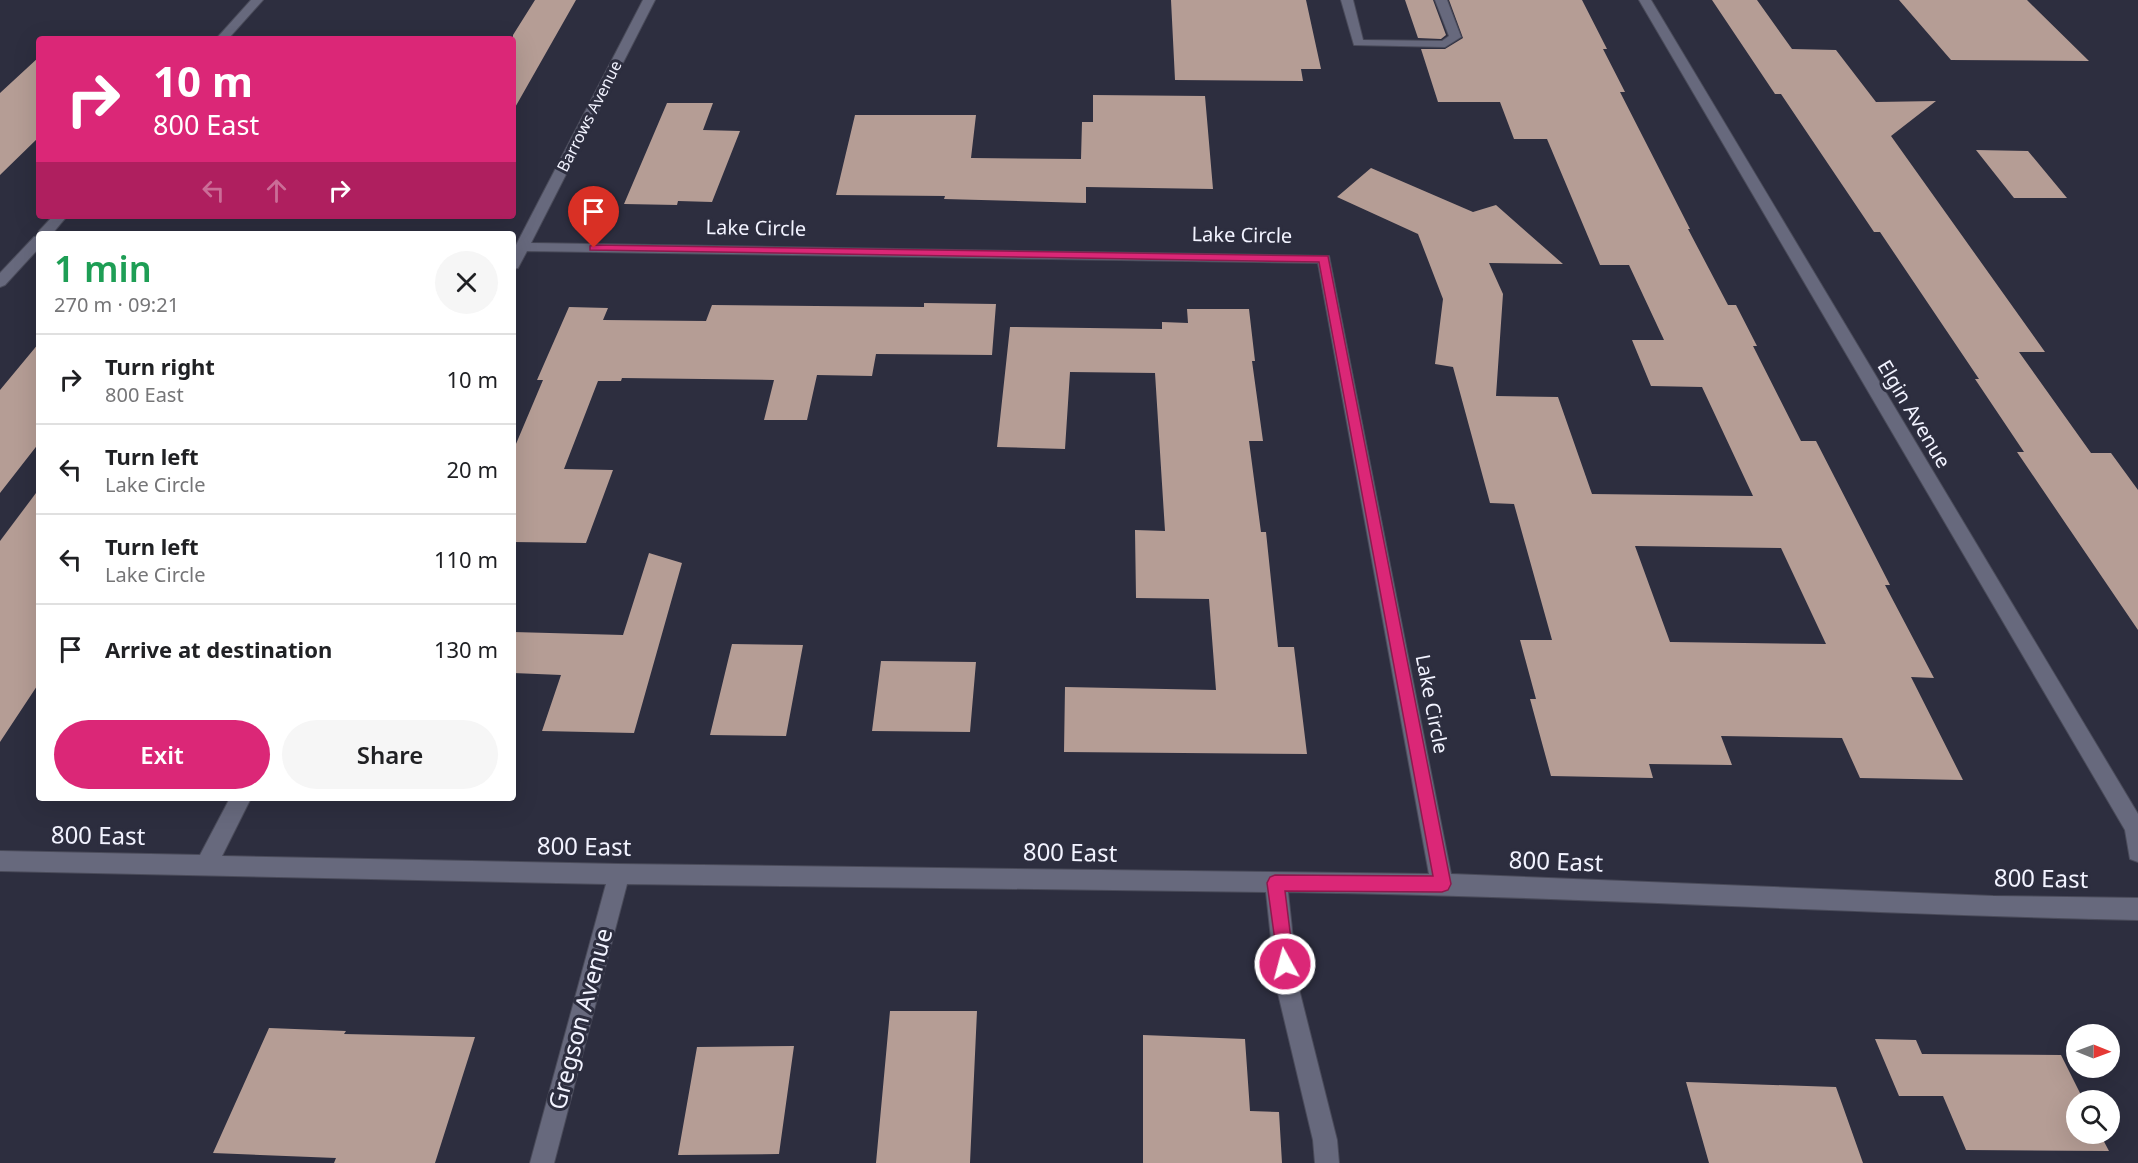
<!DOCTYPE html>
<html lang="en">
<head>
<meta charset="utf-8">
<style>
	body { margin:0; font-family:"Noto Sans",sans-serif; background:#f6f6f6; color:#202124; height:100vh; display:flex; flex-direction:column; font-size:22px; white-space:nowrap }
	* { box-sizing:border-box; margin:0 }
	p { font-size:20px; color:#757577 }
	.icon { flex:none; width:33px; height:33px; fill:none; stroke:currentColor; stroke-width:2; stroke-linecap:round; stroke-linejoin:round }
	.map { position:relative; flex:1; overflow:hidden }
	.panel { position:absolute; left:36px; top:231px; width:480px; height:570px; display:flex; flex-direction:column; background:#fff; border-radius:6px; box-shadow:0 6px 24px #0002 }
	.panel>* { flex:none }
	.banner { position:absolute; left:36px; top:36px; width:480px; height:183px; border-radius:6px; box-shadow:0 6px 24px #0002; background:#db2777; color:#fff; overflow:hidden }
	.needle { width:39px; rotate:91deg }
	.tools { position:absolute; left:2066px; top:1024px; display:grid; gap:12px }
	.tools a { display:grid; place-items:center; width:54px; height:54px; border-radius:50%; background:#fff; box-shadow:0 6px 24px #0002; font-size:30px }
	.pin { position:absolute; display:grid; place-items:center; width:51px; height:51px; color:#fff; margin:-62px -26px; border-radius:50% 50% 50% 0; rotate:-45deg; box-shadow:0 0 6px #0007 }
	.pin .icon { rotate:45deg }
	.me { position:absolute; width:66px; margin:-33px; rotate:353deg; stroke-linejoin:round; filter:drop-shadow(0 0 4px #0008) }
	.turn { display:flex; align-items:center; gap:21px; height:126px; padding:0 18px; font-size:27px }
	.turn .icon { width:78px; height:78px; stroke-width:2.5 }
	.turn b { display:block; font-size:42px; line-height:51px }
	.lanes { display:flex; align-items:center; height:57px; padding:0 18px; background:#0003; justify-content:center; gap:30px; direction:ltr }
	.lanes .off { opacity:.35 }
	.round { display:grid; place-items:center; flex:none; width:63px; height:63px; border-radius:32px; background:#f6f6f6 }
	.summary { display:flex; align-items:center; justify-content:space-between; height:102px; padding:0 18px }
	h1 { font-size:36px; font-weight:600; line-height:45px; color:#1e9e55 }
	.cta { display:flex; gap:12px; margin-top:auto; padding:12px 18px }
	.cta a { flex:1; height:69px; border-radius:36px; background:#db2777; color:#fff; font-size:24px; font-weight:600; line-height:69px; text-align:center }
	.cta a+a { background:#f6f6f6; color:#202124 }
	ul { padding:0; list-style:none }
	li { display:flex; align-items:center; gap:18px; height:90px; padding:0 18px; border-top:2px solid #e0e0e0 }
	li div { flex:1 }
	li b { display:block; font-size:22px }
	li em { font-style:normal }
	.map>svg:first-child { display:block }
	.building { fill:#b59d95; fill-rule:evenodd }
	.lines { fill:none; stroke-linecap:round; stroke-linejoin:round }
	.lane-casing { stroke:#4a4b5a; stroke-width:2 }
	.street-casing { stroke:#4a4b5a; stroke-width:2 }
	.lane { fill:#67697d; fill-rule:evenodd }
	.street { fill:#67697d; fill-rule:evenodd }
	.route { fill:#db2777; stroke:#8e194d; stroke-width:1.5 }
	.labels { text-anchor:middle; stroke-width:6; stroke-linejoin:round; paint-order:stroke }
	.far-street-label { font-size:16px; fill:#f2f3ff; stroke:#2d2e3f }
	.street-label { font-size:20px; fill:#f2f3ff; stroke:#2d2e3f }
	.near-street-label { font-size:24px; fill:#f2f3ff; stroke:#2d2e3f }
</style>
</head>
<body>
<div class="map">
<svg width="2138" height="1163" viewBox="0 0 2138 1163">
	<rect width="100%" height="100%" fill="#2d2e3f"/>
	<path class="building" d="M535 0H576L513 111V35Z
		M1171 0H1306L1321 69H1301L1303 81 1175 80Z
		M1405 0H1433L1446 35 1441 39 1418 38Z
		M1449 0H1582L1607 49H1603L1625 92H1620L1690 229H1688L1728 305H1736L1757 346H1753L1801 441H1816L1890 585H1885L1934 678 1911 677 1963 780 1860 778 1842 738 1721 736 1732 765 1649 764 1653 778 1551 776 1530 699H1536L1520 640H1552L1514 504 1490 503 1453 367 1435 364 1443 299 1418 234 1337 197 1371 168 1473 212 1496 205 1563 264 1489 263 1503 294 1496 396 1558 397 1592 494 1753 496 1702 387 1651 386 1632 340H1664L1629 265H1600L1547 139H1514L1500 102H1438L1421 49H1445L1463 38ZM1635 546 1781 548 1826 644 1670 642Z
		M1712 0H1757L1792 49 1836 50 1876 102 1936 101 1891 136 2045 352H2019L2091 453H2111L2138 490V630L2017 452H2024L1975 379H1979L1880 232H1874L1781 94H1775Z
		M1899 0H2027L2089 61 1951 60Z
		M39 57V137L0 175V93Z
		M1093 95 1205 96 1213 189 1086 187V203L944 199 945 196 836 195 855 115H976L971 158 1081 159 1082 122H1093Z
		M667 103H713L703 130 740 131 712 202 678 201 677 205 624 204Z
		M1976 150 2028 151 2067 198H2014Z
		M924 303 996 304 992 355 876 354 872 376 817 375 807 420H764L774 380 622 378 621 381H598L564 469 613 470 586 543 513 542V451L543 380H537L569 307 608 308 603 320 706 321 712 305 924 307Z
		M1187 309H1249L1255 361H1252L1263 441H1249L1261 532H1266L1278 647H1294L1307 754 1064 752 1065 687 1216 690 1209 599 1136 598 1135 530 1165 531 1155 373 1070 372 1065 449 997 447 1010 327 1162 329V322L1188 323Z
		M39 343V443L0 493V390Z
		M39 489V683L0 742V541Z
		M649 553 682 563 634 733 542 731 561 675 513 673V632L623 635Z
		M732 644 803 645 786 736 710 735Z
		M881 661 976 662 970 732 872 731Z
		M890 1011H977L970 1163H876Z
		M269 1028 346 1031 344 1034 475 1037 435 1163H334L336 1158 213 1153Z
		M1143 1035 1245 1039 1250 1111 1279 1112 1282 1163H1143Z
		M1875 1039 1916 1040 1922 1054 2061 1055 2084 1101H2076V1134H2100L2109 1151 1966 1150 1943 1096H1899Z
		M794 1046 779 1154 678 1155 697 1047Z
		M1686 1082 1836 1087 1863 1163H1709Z"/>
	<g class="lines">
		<g class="lane-casing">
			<path id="lane" d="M1341 0H1353L1363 40 1442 41 1449 36 1435 0H1447L1461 37 1445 47 1354 45Z"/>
		</g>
		<g class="street-casing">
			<path id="street" d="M251 0H263L228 39H216Z
				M643 0H655L531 243 1329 256 1451 874 1993 896 2138 898V920C1855 914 1571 896 1288 892L1298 985 1337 1140 1339 1163H1315L1313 1140 1276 985 1266 892 627 884 554 1163H530L606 884 0 871V851L200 855 230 798H251L222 856 619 864 1429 874 1318 263 527 251 518 268 513 269 515 247Z
				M1639 0H1651L2138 814V862L2130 859 2125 830Z
				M53 216H67L52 234H39V248L5 285 0 287V273L34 237 38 236 39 231Z"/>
		</g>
		<use href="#lane" class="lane"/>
		<use href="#street" class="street"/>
	</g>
	<path class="route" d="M594 245 1328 256 1451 884 1448 890 1442 892 1285 891 1294 964 1291 970 1285 973 1279 970 1267 883 1270 877 1275 875 1433 876 1319 262 590 250V246Z"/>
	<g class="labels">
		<g class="far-street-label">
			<text transform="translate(589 116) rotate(-63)" y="6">Barrows Avenue</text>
		</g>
		<g class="street-label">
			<text transform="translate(756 228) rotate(1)" y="7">Lake Circle</text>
			<text transform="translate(1242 235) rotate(1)" y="7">Lake Circle</text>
			<text transform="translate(1914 414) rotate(59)" y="7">Elgin Avenue</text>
			<text transform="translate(1432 704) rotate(79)" y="7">Lake Circle</text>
		</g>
		<g class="near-street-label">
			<text transform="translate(98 836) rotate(1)" y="8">800 East</text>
			<text transform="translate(584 847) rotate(1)" y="8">800 East</text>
			<text transform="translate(1070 853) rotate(1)" y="8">800 East</text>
			<text transform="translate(1556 862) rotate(2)" y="8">800 East</text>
			<text transform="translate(2041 879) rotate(1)" y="8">800 East</text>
			<text transform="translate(581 1019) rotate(-75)" y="8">Gregson Avenue</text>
		</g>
	</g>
</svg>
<div class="tools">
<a><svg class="needle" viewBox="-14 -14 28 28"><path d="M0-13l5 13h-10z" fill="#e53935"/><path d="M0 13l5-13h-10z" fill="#757577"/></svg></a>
<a><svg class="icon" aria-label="search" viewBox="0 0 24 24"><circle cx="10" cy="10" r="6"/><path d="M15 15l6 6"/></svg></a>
</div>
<div class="pin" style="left:594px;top:248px;background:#d93025"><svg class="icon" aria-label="arrive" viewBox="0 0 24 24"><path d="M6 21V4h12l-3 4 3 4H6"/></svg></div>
<svg class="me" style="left:1285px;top:964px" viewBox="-20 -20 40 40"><circle r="17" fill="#db2777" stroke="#fff" stroke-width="3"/><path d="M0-11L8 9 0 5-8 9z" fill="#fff"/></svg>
<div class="banner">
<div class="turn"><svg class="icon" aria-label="right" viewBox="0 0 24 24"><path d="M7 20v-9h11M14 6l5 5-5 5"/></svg><div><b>10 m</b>800 East</div></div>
<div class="lanes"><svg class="icon off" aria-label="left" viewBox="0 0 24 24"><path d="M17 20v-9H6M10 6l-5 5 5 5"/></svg><svg class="icon off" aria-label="ahead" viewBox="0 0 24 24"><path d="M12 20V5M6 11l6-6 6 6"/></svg><svg class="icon" aria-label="right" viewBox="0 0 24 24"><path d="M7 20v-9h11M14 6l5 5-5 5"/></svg></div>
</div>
<section class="panel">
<div class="summary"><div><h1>1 min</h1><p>270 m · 09:21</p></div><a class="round"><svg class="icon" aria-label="close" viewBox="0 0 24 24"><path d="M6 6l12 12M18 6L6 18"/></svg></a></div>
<ul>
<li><svg class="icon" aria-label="right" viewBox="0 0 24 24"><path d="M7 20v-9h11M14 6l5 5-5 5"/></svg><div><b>Turn right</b><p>800 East</p></div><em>10 m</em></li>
<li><svg class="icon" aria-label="left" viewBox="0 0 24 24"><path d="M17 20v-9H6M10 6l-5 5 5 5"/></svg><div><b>Turn left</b><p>Lake Circle</p></div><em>20 m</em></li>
<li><svg class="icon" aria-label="left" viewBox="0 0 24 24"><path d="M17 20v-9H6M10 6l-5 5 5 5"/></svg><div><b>Turn left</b><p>Lake Circle</p></div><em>110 m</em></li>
<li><svg class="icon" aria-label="arrive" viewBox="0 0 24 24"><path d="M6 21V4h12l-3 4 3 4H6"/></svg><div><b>Arrive at destination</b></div><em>130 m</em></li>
</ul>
<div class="cta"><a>Exit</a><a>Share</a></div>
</section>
</div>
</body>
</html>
